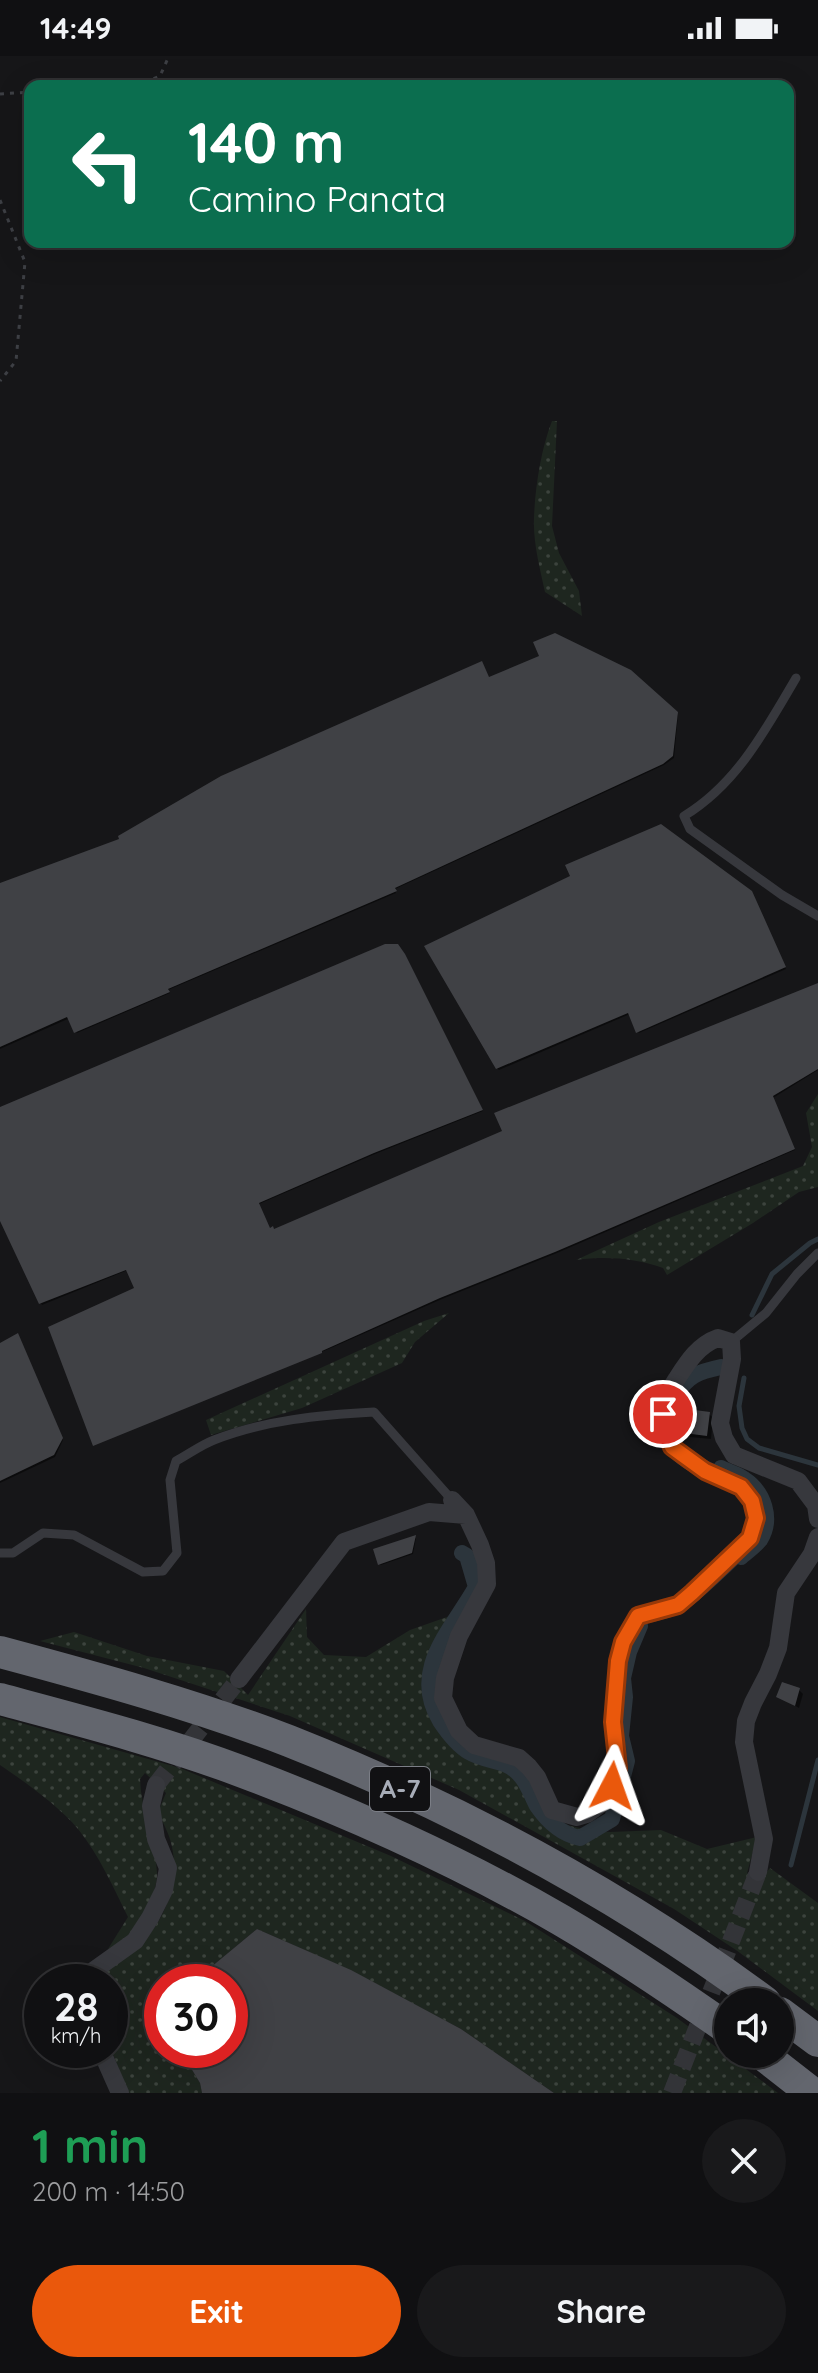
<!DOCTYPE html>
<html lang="en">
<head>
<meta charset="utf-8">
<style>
	body { margin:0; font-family:Quicksand,sans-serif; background:#19191b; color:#f1f3f6; height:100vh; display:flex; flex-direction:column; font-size:30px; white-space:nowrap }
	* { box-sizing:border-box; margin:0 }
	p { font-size:26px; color:#9c9d9f }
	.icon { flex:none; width:44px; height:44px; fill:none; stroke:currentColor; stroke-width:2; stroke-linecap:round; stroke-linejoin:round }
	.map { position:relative; height:2037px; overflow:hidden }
	.side { display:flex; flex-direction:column; background:#101012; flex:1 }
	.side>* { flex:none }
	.banner { position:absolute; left:24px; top:24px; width:770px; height:168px; border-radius:16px; box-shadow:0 8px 32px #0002,0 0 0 2px #303032; background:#0b6e4f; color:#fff; overflow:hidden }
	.tools { position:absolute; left:714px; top:1932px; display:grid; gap:16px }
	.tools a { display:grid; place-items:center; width:80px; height:80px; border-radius:50%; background:#101012; box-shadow:0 8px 32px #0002,0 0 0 2px #303032; font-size:40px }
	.speed { position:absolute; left:24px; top:1908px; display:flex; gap:16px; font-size:40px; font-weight:700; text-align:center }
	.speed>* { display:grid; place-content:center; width:104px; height:104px; border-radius:50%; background:#101012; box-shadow:0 8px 32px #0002,0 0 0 2px #303032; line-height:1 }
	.speed small { font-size:20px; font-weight:400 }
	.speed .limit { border:12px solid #d22; background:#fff; color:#111 }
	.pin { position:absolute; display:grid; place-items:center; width:68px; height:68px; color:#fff; margin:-34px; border:4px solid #fff; border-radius:50%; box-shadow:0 2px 8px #0007 }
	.me { position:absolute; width:88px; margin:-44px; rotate:4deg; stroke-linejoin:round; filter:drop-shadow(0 0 6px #0008) }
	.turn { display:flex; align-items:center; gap:28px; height:168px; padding:0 32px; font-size:36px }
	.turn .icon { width:104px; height:104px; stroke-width:2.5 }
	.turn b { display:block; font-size:56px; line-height:68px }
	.round { display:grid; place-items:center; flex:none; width:84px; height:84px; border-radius:42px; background:#19191b }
	.head { display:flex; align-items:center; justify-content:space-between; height:136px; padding:0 32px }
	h1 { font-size:48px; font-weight:700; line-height:60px; color:#1e9e55 }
	.button { display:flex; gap:16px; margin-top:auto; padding:16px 32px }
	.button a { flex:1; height:92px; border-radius:48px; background:#ea580c; color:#fff; font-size:32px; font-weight:700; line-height:92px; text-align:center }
	.button a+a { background:#19191b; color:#f1f3f6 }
	.status { display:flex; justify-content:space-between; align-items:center; height:56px; padding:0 40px; background:#101012; direction:ltr }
	.status svg { height:22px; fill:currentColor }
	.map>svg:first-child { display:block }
	.grass { fill:url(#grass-dots) }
	.shadow { fill:#0007 }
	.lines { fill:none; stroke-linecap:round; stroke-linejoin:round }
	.stream { stroke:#2c353c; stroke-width:5 }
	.canal { stroke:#2c353c; stroke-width:16 }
	.building { fill:#404145 }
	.street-tunnel { stroke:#333438; stroke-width:18; stroke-dasharray:18 9; stroke-linecap:butt }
	.path { stroke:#3d3f44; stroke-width:3; stroke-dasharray:4 6; stroke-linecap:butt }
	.lane { stroke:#37383d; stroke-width:9 }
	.street { stroke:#37383d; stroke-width:18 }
	.highway { stroke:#63666e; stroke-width:32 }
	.route-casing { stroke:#983908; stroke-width:20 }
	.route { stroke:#ea580c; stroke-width:14 }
	.labels { text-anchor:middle; stroke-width:6; stroke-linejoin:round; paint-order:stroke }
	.shield { fill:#111113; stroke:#7b7e86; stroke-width:2 }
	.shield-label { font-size:26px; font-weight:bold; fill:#a8adb8 }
</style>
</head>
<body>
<div class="status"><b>14:49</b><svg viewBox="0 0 49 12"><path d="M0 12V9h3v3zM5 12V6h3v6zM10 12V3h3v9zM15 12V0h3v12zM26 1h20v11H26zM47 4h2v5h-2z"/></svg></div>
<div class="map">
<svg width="818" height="2037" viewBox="0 0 818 2037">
	<defs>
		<pattern id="grass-dots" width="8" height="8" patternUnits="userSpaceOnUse" patternTransform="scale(2)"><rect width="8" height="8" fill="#1e261f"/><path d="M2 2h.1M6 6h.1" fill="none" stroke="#3c433d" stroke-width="1.8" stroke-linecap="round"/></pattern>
	</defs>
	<rect width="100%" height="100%" fill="#161618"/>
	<path class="grass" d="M552 365H557L552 470 559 497 579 535 582 560 545 536C540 512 533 487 534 462 535 432 541 393 552 365Z
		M818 1038V1131L799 1136 753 1167 667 1219 663 1212C634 1202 607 1200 576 1204L659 1166 803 1110 812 1091 806 1057Z
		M449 1257 415 1286 402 1307 302 1352 211 1379 206 1364 424 1265Z
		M306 1553 307 1581 324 1599 366 1601 410 1574 464 1555 449 1579 434 1610 432 1624 436 1652 450 1675 514 1708 524 1717 546 1759 564 1768 587 1774 610 1776 661 1774 707 1793 757 1781 747 1817 761 1823 770 1812 818 1847V1955L736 1894 674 1853 459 1734 290 1660 144 1612 40 1585 74 1576 147 1600 224 1615 248 1639Z
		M0 1661 180 1712 391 1800 525 1865 677 1962 778 2037H554L461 1973 350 1914 257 1873 193 1926H162V1955L156 1967 162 1974V1994H180L200 2027 202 2037H128L110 1990V1926H100C106 1909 124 1905 136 1893 164 1867 180 1829 172 1791 170 1779 163 1767 158 1756L166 1737 145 1717 140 1723C141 1755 156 1787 157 1817 158 1834 142 1867 129 1879 123 1885 115 1889 108 1893L128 1861C113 1831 99 1799 78 1773 59 1750 25 1726 0 1709Z"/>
	<path class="shadow" d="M630 615 678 659 674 702 664 709 395 833 396 837 168 934 170 937 77 977 70 962 0 993V830L122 785 489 623Z
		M753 839 786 913 639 977 630 958 499 1014 497 1012Z
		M406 902 483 1055 375 1098 259 1148 270 1174 275 1175 504 1076 818 929V1014L773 1042 795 1094 557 1197 442 1243 331 1292 95 1388 136 1233 128 1214 42 1249 41 1247 0 1160V1053Z
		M19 1281 63 1384 55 1401 0 1427V1289Z
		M709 1358 713 1362 711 1383 690 1381 686 1377Z
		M416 1482 413 1498 381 1509 380 1508 376 1494Z
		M799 1634 803 1638 799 1652 778 1640Z"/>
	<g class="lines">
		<path class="stream" d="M752 1259 772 1218 810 1187 818 1183
			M744 1322 739 1350 742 1372 747 1383 759 1392 818 1409
			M791 1809 818 1704"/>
		<path class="canal" d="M675 1340C688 1319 698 1316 721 1311
			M721 1412C728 1416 738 1418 744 1423 764 1436 773 1463 760 1484 755 1490 747 1496 741 1501
			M462 1497 467 1500 476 1531C452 1574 409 1613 440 1665 448 1677 457 1689 469 1696 485 1706 506 1703 519 1718 528 1727 531 1739 537 1750 548 1766 561 1778 580 1782L612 1763 627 1705 621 1680 625 1641 623 1622 629 1596 640 1570"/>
	</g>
	<path class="building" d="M555 577 631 614 678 656 673 700 663 708 395 832 397 835 168 933 170 936 74 977 67 961 0 991V827L119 783 118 780 221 720 482 605 489 621 539 600 533 586Z
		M661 768 752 835 786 911 636 977 628 957 496 1013 424 890 570 820 565 809Z
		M385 888H398L405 898 483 1054 374 1097 259 1147 270 1172 273 1170 274 1173 502 1075 494 1057 818 927V1013L773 1040 795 1093 555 1196 440 1242 322 1295V1297L93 1390 48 1271 134 1232 126 1214 39 1248 0 1165V1051Z
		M18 1277 63 1382 54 1399 0 1425V1287Z
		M687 1353 710 1356 707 1380 684 1377Z
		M416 1479 412 1497 378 1509 373 1493Z
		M782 1626 800 1632 795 1650 776 1641Z
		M257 1873 351 1914 461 1973 554 2037H202L200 2027 180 1994H230V1926H193Z"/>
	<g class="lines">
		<path class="street-tunnel" d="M156 1729 239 1623
			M672 2037 758 1816"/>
		<path class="path" d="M135 30 160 20 169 0
			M0 38 30 36
			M0 144 25 206 16 305 0 325"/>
		<path class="lane" d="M796 622C766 673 737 728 684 760L690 773 782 839 818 860
			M731 1286 766 1257 797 1218 818 1197
			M0 1497H13L43 1477 74 1479 143 1516 163 1515 177 1497 170 1424 176 1405C189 1398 201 1389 214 1384 265 1364 320 1359 374 1356L452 1444"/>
		<path class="street" d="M452 1444 466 1459 480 1489 486 1507 487 1528 459 1580 445 1622 443 1642 459 1675 474 1689 519 1702 529 1711 537 1721 552 1754 577 1761 587 1758 602 1747 612 1730 618 1712 613 1666 618 1605 623 1586 638 1560C651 1557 668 1554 679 1548 692 1540 743 1493 750 1481 756 1470 757 1457 752 1446 739 1414 672 1419 665 1369 662 1352 666 1338 676 1324 687 1307 698 1289 718 1282L731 1286 732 1303 720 1367 724 1382 734 1399 798 1425 816 1449 818 1463
			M239 1623 344 1486 429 1456 466 1459
			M758 1816 764 1783 744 1686 746 1665 753 1647 768 1618 778 1592 786 1537 812 1498 818 1481
			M91 1926 93 1915 135 1885 150 1862 164 1834 168 1812 156 1783 151 1750 156 1729
			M101 1994 120 2037"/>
		<path class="highway" d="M0 1596C97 1622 195 1649 289 1685 458 1752 619 1838 765 1946
			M0 1643C82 1665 164 1686 243 1716 352 1757 460 1806 561 1864 619 1898 674 1935 728 1973
			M780 1957 818 1985
			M762 1998 812 2037"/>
	</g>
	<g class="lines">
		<g class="route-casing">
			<path id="route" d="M612 1730 618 1712 613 1666 618 1605 623 1586 638 1560 678 1549 692 1537 750 1482 756 1462 752 1445 741 1431 705 1415 672 1391 666 1376 663 1358"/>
		</g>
		<use href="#route" class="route"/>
	</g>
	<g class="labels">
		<rect class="shield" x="370" y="1711" width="60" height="44" rx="6"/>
		<g class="shield-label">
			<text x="400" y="1742">A-7</text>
		</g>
	</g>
</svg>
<div class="tools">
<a><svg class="icon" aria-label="sound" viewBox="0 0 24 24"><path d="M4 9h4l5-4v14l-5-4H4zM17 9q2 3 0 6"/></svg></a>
</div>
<div class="speed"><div>28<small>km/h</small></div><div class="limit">30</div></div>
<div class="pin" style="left:663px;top:1358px;background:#d93025"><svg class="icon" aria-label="arrive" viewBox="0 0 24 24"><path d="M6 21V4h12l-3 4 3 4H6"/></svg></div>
<svg class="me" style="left:612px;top:1730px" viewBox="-20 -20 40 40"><path d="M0-17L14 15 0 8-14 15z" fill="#ea580c" stroke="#fff" stroke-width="4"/></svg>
<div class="banner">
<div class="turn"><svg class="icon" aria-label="left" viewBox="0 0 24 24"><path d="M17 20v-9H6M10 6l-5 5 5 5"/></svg><div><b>140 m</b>Camino Panata</div></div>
</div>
</div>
<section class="side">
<div class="head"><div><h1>1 min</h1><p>200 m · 14:50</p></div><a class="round"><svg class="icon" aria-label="close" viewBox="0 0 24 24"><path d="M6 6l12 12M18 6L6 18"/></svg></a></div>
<div class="button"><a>Exit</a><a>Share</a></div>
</section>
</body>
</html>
